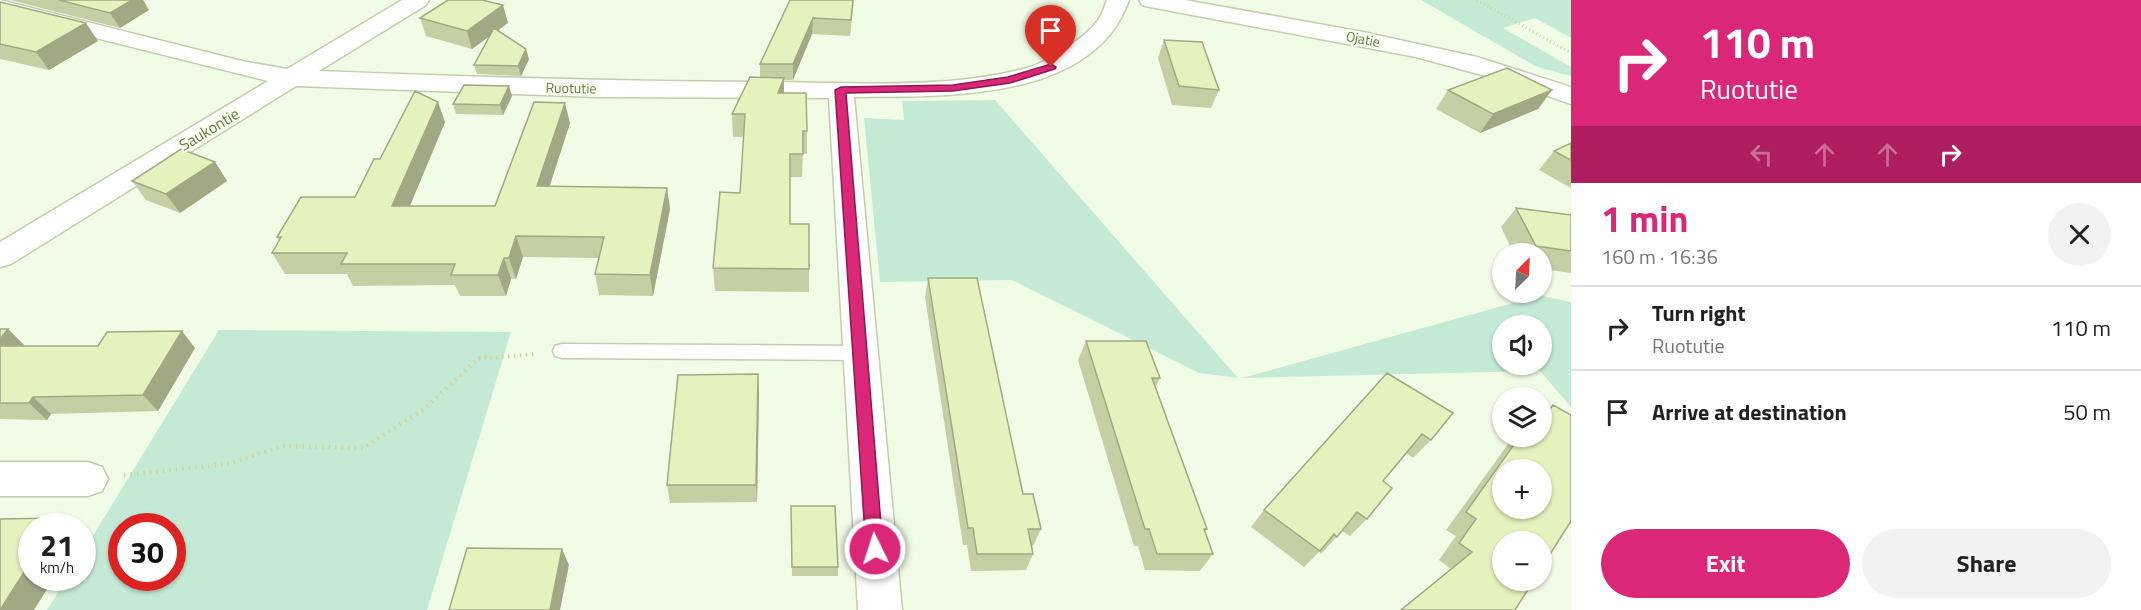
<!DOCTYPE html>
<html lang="en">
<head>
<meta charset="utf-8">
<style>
	body { margin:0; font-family:"Titillium Web",sans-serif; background:#f2f2f2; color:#202124; height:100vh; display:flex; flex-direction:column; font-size:22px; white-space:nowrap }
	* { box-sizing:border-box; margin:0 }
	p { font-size:20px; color:#757577 }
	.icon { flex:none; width:33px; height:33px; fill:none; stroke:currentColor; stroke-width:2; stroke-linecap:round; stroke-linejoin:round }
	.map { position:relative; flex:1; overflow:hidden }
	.details { display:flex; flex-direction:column; background:#fff; width:570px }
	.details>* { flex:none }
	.hud { background:#db2777; color:#fff; overflow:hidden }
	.needle { width:39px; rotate:24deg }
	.buttons { position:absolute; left:1492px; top:243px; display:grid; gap:12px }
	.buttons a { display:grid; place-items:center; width:60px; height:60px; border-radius:50%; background:#fff; box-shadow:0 2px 4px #0004; font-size:30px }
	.speed { position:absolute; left:18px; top:513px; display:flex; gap:12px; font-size:30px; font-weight:700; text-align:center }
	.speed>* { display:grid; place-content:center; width:78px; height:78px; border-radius:50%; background:#fff; box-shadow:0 2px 4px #0004; line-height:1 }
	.speed small { font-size:15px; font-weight:400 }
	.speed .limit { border:9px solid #d22; background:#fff; color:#111 }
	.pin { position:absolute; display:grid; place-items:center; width:51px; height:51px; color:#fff; margin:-62px -26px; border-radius:50% 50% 50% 0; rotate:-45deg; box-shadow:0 0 6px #0007 }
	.pin .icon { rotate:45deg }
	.me { position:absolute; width:66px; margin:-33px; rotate:356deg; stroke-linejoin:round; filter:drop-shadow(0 0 4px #0008) }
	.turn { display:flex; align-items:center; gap:21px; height:126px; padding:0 30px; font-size:27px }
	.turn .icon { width:78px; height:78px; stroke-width:2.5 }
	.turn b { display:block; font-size:42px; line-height:51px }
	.lanes { display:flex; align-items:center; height:57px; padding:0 30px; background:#0003; justify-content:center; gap:30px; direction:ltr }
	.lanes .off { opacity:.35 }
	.round { display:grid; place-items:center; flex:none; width:63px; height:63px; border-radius:32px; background:#f2f2f2 }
	.overview { display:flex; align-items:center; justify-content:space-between; height:102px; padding:0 30px }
	h1 { font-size:36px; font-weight:700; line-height:45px; color:#db2777 }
	.button { display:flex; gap:12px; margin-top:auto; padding:12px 30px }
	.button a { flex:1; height:69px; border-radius:36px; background:#db2777; color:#fff; font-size:24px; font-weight:700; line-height:69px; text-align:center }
	.button a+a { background:#f2f2f2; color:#202124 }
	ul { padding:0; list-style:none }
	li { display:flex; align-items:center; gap:18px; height:84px; padding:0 30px; border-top:2px solid #e0e0e0 }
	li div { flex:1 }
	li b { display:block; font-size:22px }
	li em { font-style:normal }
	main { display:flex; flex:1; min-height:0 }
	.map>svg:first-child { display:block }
	.green { fill:#c4ead5; fill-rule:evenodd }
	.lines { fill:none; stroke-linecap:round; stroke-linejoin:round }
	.service-casing { stroke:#c3ceac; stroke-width:3 }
	.minor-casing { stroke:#c3ceac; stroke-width:3 }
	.tertiary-casing { stroke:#c3ceac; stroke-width:3 }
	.path-far2 { stroke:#c9d7a0; stroke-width:3; stroke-dasharray:1 3; stroke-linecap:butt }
	.path-far1 { stroke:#c9d7a0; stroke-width:4; stroke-dasharray:1.5 4.5; stroke-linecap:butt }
	.path { stroke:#c9d7a0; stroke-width:4.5; stroke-dasharray:1.5 5; stroke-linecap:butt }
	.service { fill:#fff; fill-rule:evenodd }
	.minor { fill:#fff; fill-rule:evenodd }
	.tertiary { fill:#fff; fill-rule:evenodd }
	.wall { fill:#c4d0a3 }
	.shaded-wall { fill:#a0a984 }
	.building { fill:#e4f2bd; stroke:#a0a984; stroke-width:1.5; fill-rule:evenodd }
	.route { fill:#db2777; stroke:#8e194d; stroke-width:1.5 }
	.labels { text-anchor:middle; stroke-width:4.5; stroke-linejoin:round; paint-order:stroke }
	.far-street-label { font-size:14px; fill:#6c764a; stroke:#f6ffec }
	.street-label { font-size:16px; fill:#6c764a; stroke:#f6ffec }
</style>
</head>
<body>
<main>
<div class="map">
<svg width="1571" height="610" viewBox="0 0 1571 610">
	<rect width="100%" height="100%" fill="#f1fce6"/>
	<path class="green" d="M1421 0H1571V38L1535 18 1503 28 1571 67V76L1537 67Z
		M995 100 1238 378 1199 373 1012 280 880 282 864 118 904 120 902 101Z
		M1515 293H1528L1571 302V407L1540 371 1242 378 1524 300ZM1503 326H1542V364H1503Z
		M219 330 511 332 427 610H47L67 578H82L83 552ZM172 526V578H122V526Z"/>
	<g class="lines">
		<g class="service-casing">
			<path id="service" d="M562 344 860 346 867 348 869 353 867 358 860 360 562 358 555 356 553 351 555 346Z"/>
		</g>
		<g class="minor-casing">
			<path id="minor" d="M0 0 242 61 287 69 402 0H429L426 5 319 71C472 77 625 82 778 82 858 83 949 89 1027 68 1048 62 1089 36 1100 17 1103 12 1105 5 1107 0H1129C1093 103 943 96 854 97L902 610H858L829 98 598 97 296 86 11 264 0 267V242L268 81 0 14Z
				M0 462H88L102 467 108 479 102 491 88 496H0Z"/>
		</g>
		<g class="tertiary-casing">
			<path id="tertiary" d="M1139 0H1185L1363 32 1477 57 1571 87V104L1511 83 1416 57 1150 7 1142 5Z"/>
		</g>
		<path class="path-far2" d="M1477 0 1571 53"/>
		<path class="path-far1" d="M478 359 535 354"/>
		<path class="path" d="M124 475 228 464 282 446 363 448 423 410 479 358 487 357"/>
		<use href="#service" class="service"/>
		<use href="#minor" class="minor"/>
		<use href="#tertiary" class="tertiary"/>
	</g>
	<path class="wall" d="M10 0H143L149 10 120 28Z
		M790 0H854L850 36 812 34 793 80H784V93L807 131V154H803L802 177H790V224L809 269V292L715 291 713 268 740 193 744 137H733L732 114 760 77V64Z
		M0 2 98 41 49 70 0 59Z
		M420 18 508 23 498 30 529 59 521 76 477 74 474 65 489 36 472 49 426 36Z
		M1164 40 1219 90 1211 108 1172 105 1158 58Z
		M1448 90H1552L1538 109 1480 133 1436 109Z
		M512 96 503 115 456 114 453 104Z
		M445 122 410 206H495L570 123 549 186 667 188 670 209 653 296 599 295 595 274 599 258 523 257 516 279H511L506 296H460L455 285 353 286 347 274H285L272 253 279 241 277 237 355 197 380 159Z
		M1571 143V188L1539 170 1554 151Z
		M215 162 227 181 180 213 146 200 132 181Z
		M1516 208 1571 215V273L1542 269V254H1514L1501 227Z
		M928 278 1023 494 1041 529 1033 546H1032L1033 554 1026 570 971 571 967 545H963L925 297Z
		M0 329H8L25 346 195 348 158 411 51 414 47 420 0 419Z
		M1086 341 1160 378 1155 388 1207 529 1205 532 1213 554 1200 571 1145 570 1138 546H1134L1078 360Z
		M1387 373 1431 440 1413 458 1406 453 1383 481 1367 519 1350 536 1342 531 1321 554 1319 552 1304 567 1251 527 1264 510Z
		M759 393 757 502 670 503 667 485Z
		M1553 405 1515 610H1400L1451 569 1439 560 1456 536 1446 530 1514 436H1542V414Z
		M791 506 838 567V576H792Z"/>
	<path class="shaded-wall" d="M128 0H143L149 10 120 28 110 13Z
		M503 5 508 23 472 49 467 31Z
		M813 18 812 34 793 80V64Z
		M86 23 98 41 49 70 36 52Z
		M526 49 529 59 521 76 518 66Z
		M784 78V100L778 93Z
		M509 86 512 96 503 115 500 105Z
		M1552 90 1538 109 1480 133 1493 114Z
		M438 102 445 122 401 227 392 206Z
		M565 103 570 123 543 207 537 186Z
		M215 162 227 181 180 213 166 194Z
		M667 188 670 209 653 296 650 275Z
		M516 236 523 257 516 279 509 258Z
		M504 258 511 279 506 296 498 275Z
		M8 329 26 347 0 353V339Z
		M182 331 195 348 158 411 143 395Z
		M758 374 759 393 757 502 756 485Z
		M33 397 51 414 47 420 29 403Z
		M58 518 69 526H53Z
		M562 549 569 565 560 610H550Z
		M32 560V578H54L34 610H0Z"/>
	<path class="building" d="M59 0H132L110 13Z
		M448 0H482L503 5 467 31 420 18Z
		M790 0H853L851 20 813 18 793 64H760Z
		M0 2 86 23 36 52 0 44Z
		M494 28 526 49 518 66 474 65Z
		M1164 40 1202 42 1219 90 1179 86Z
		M1507 68 1552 90 1493 114 1448 90Z
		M750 77 784 78 778 93H806L807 131H803V154H790V224H809V269L713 268 720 192 740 193 745 114H732Z
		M464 85 509 86 500 105 453 104Z
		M415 91 438 102 392 206H495L534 102 565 103 537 186 667 188 650 275 595 274 604 237 516 236 509 258H504L498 275H451L455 264H341L347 253H272L281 237H277L301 197H355L374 159H380Z
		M1571 143V160L1554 151Z
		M181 149 215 162 166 194 132 181Z
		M1516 208 1571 215V251L1536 246Z
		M928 278H977L1023 494H1033L1041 529H1028L1033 554H977L973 528H968Z
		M0 329H8L0 339Z
		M182 331 143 395 33 397 29 403H0V346H98L107 332Z
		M1086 341H1146L1160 378H1152L1207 529H1204L1213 554H1157L1149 529H1145Z
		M1387 373 1453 413 1431 440 1422 434 1383 481 1392 488 1367 519 1357 512 1337 537 1334 534 1320 551 1264 510Z
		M758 374 756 485H667L678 375Z
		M1553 405 1571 415V521L1542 567V542H1503V580H1534L1515 610H1401L1472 552 1459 543 1476 519 1466 512 1520 436H1542V417L1543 418ZM1503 470H1542V508H1503Z
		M791 506H835L838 567H792Z
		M58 518 53 526H32V560L0 610V519Z
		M467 548 562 549 550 610H449Z"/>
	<path class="route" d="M1051 64 1056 67 1055 69 1010 83 953 91 846 93 883 549 881 555 875 557 869 555 866 549 835 90 841 87 953 85 1008 77Z"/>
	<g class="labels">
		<g class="far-street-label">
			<text transform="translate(1363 39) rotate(11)" y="5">Ojatie</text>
			<text transform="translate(571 88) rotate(1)" y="5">Ruotutie</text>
		</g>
		<g class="street-label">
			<text transform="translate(209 129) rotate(-31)" y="6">Saukontie</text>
		</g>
	</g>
</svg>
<div class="buttons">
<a><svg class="needle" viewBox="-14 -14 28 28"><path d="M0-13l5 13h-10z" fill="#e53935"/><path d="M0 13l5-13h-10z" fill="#757577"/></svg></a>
<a><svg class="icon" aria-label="sound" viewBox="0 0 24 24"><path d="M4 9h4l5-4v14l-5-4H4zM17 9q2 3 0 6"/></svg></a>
<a><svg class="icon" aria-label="layers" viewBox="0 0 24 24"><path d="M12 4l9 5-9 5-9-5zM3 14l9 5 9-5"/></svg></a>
<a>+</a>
<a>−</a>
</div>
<div class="speed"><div>21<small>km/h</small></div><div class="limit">30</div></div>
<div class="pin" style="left:1051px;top:67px;background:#d93025"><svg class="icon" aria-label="arrive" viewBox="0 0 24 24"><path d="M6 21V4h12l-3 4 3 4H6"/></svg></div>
<svg class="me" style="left:875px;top:549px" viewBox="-20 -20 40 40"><circle r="17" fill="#db2777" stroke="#fff" stroke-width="3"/><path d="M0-11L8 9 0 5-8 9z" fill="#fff"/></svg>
</div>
<section class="details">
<div class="hud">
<div class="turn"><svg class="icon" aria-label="right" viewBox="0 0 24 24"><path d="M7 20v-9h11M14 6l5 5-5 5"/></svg><div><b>110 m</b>Ruotutie</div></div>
<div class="lanes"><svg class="icon off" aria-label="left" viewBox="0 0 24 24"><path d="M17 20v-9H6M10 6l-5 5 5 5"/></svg><svg class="icon off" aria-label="ahead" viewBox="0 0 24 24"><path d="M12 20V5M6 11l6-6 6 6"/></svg><svg class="icon off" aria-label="ahead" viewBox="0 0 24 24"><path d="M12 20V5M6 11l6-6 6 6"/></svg><svg class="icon" aria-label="right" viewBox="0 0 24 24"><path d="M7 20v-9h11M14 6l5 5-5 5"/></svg></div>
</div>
<div class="overview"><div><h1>1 min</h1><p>160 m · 16:36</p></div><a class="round"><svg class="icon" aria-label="close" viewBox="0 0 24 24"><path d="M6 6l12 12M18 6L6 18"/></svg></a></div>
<ul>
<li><svg class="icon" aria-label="right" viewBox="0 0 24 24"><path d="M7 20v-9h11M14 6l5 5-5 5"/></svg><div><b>Turn right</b><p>Ruotutie</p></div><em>110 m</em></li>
<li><svg class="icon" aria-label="arrive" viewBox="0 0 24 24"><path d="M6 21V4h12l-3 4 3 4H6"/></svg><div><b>Arrive at destination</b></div><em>50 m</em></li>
</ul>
<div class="button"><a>Exit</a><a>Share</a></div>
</section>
</main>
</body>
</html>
